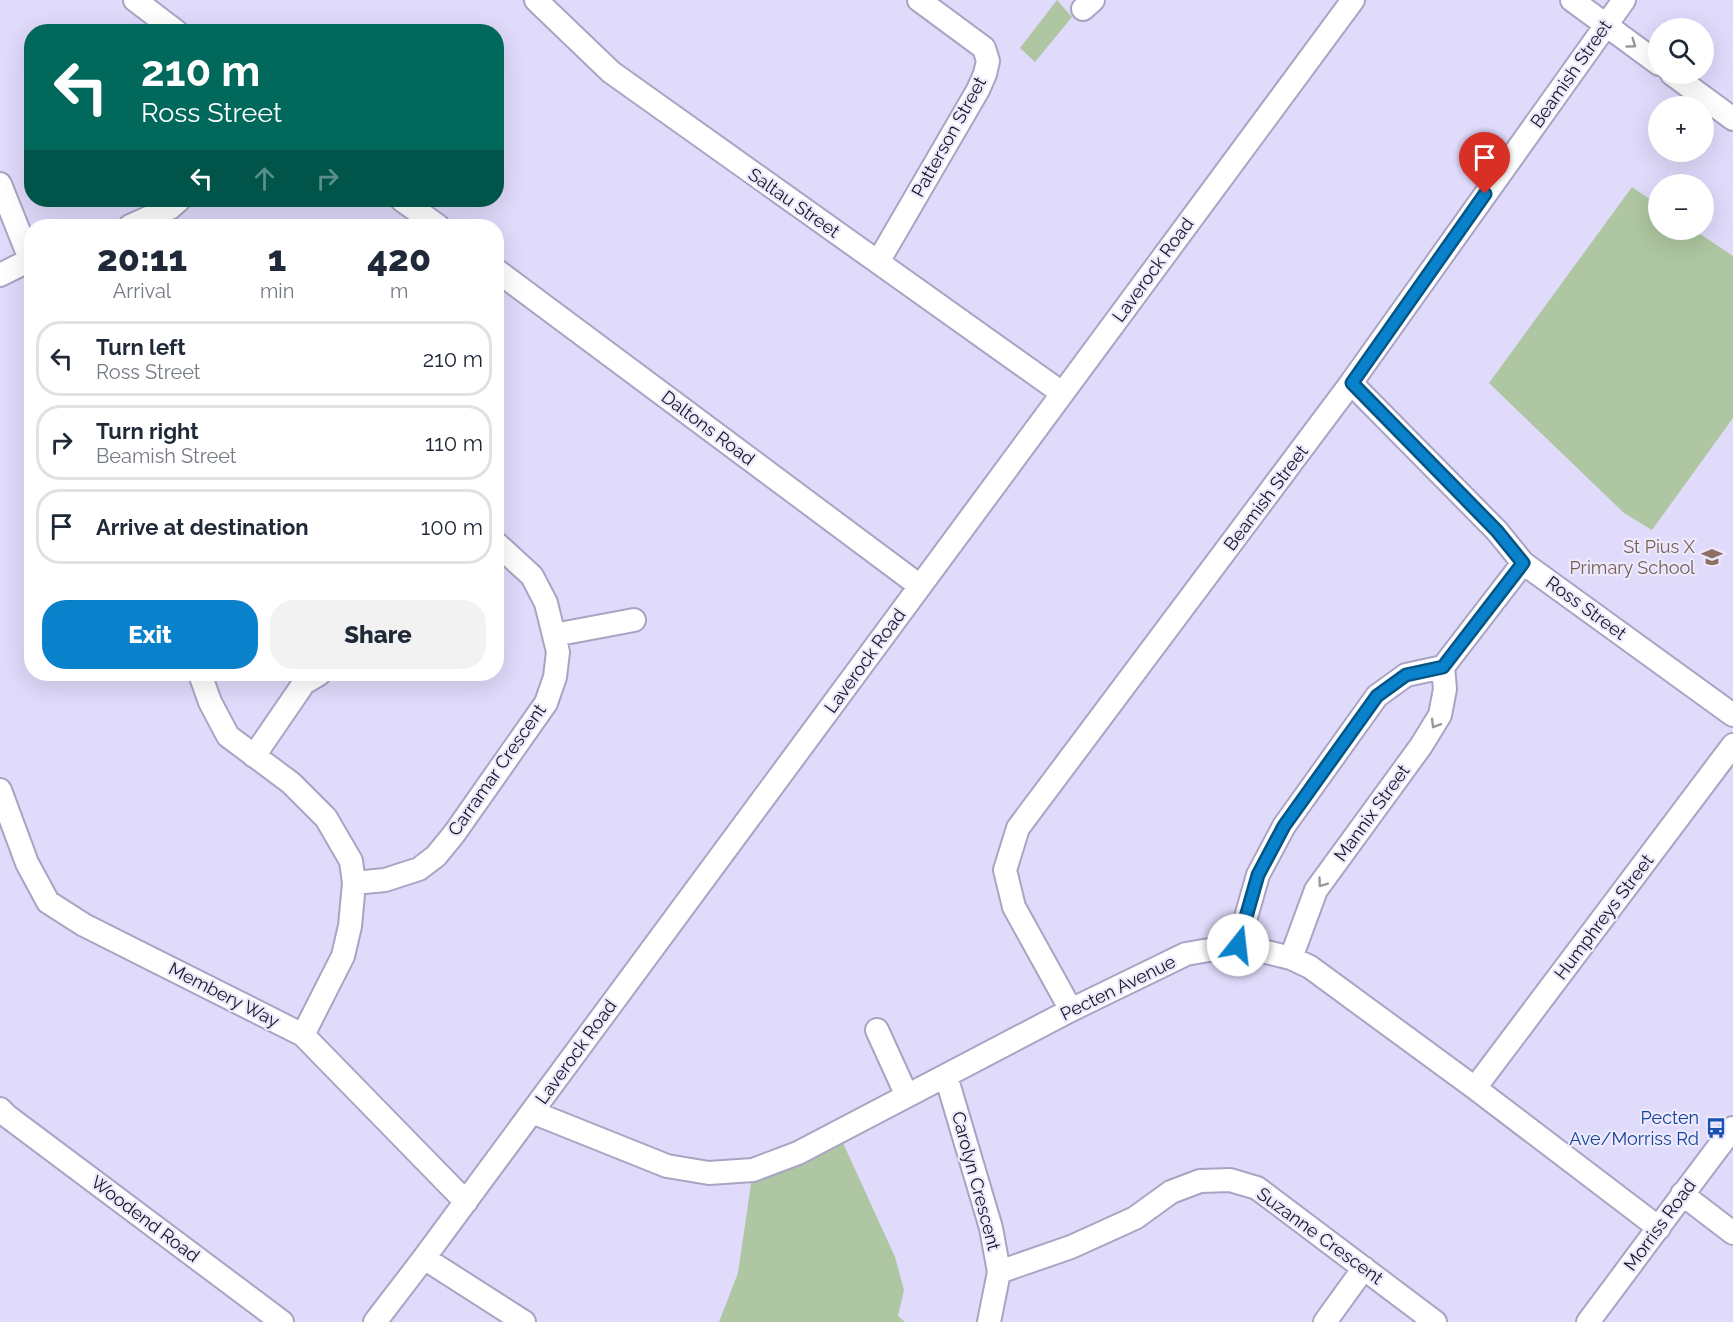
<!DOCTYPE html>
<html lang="en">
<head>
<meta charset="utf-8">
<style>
	body { margin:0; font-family:Raleway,sans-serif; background:#f2f2f3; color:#1f2937; height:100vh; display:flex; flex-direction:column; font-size:22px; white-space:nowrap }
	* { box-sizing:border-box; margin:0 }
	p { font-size:20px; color:#747a83 }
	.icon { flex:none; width:33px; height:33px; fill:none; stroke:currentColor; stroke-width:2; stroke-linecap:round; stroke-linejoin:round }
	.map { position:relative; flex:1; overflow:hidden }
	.side { position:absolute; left:24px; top:219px; width:480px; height:462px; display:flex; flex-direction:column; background:#fff; border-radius:24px; box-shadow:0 6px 24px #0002 }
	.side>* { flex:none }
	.guide { position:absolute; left:24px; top:24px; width:480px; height:183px; border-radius:24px; box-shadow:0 6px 24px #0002; background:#00695c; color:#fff; overflow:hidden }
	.fabs { position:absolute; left:1648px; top:18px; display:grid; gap:12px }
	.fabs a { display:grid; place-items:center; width:66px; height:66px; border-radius:50%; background:#fff; box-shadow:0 6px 24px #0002; font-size:30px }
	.pin { position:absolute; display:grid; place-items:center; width:51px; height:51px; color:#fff; margin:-62px -26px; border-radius:50% 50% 50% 0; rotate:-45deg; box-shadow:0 0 6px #0007 }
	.pin .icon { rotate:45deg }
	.me { position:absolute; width:66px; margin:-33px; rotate:16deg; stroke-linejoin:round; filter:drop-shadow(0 0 4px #0008) }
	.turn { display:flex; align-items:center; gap:21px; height:126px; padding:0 18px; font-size:27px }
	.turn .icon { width:78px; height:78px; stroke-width:2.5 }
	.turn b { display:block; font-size:42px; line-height:51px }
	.lanes { display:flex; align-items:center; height:57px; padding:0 18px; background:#0003; justify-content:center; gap:30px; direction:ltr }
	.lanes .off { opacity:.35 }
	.eta { display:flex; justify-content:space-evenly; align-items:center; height:102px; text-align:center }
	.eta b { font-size:36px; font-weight:800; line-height:42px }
	.action { display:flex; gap:12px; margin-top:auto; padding:12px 18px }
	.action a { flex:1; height:69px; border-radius:24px; background:#0a82cb; color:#fff; font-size:24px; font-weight:800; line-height:69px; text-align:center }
	.action a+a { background:#f2f2f3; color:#1f2937 }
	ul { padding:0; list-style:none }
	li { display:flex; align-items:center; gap:18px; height:75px; margin:0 12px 9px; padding:0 6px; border:3px solid #e0e1e3; border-radius:24px }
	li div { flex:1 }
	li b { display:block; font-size:22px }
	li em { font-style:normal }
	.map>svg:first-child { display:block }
	.green { fill:#aec6a1 }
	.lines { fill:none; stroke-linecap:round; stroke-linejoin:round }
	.minor-casing { stroke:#a9a4c3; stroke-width:26 }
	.minor { stroke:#fff; stroke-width:22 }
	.oneway { stroke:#98979c }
	.route-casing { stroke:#065484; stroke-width:15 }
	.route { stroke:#0a82cb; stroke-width:10 }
	.labels { text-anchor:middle; stroke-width:4.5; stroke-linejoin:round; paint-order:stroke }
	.street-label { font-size:18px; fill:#191723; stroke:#ece9fd }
	.education-label { font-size:18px; fill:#785e54; stroke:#ece9fd; text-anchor:end }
	.transit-label { font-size:18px; fill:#164399; stroke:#ece9fd; text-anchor:end }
</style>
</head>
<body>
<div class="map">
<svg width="1733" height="1322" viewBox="0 0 1733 1322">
	<rect width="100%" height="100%" fill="#e0dafb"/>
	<path class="green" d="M1057 0 1072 17 1035 62 1020 48Z
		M1632 187 1659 205V230H1694L1733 256V418L1652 530 1624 513 1489 383Z
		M838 1132 895 1257 904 1290 898 1316 905 1322H719L738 1273 753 1170Z"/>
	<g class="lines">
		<g class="minor-casing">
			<path id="minor" d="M135 0 177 32
				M536 0 611 72 1062 393
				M1572 0 1659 64
				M1083 9 1093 0
				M1672 74 1733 119
				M0 184 30 259
				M402 200 438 226
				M130 226 170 208 179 200
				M878 262 978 90 985 74 988 61 984 48 919 0
				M496 270 920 586
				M0 275 32 259
				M1351 383 1497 531 1523 563 1733 715
				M554 635 634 620
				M200 674 210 702 228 736 291 783 326 818 351 861 354 883 350 926 343 956 303 1035
				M254 756 304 683 319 674
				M0 790 27 863 48 902 84 925 303 1035 466 1202
				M354 883 385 880 419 869 436 856 454 834 546 703 555 677 558 652 546 603 532 576 496 543
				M1238 945 1258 875 1284 826 1377 696 1406 675 1443 667 1523 563
				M1291 958 1316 890 1421 746 1440 715 1445 689 1443 667
				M1071 1010 1014 907 1005 870 1018 828 1351 383 1624 0
				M877 1030 907 1096
				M946 1076 991 1228 999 1272 989 1322
				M1475 1088 1733 745
				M0 1109 7 1116 282 1322
				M532 1112 667 1166 709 1173 753 1170 798 1153 1071 1010 1186 954 1238 945 1291 958 1310 967 1475 1088 1659 1228
				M1682 1194 1733 1233
				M424 1258 524 1322
				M999 1272 1071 1247 1135 1218 1171 1192 1200 1181 1230 1180 1257 1188 1435 1322
				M375 1322 424 1258 1353 0
				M1325 1322 1364 1268
				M1588 1322C1637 1257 1684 1192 1733 1128"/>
		</g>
		<use href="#minor" class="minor"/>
	</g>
	<defs><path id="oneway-chevron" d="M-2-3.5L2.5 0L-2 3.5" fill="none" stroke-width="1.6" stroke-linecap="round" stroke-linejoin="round" transform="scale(1.5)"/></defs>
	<g class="oneway">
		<use href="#oneway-chevron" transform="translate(1632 44) rotate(36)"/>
		<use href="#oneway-chevron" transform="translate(1435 724) rotate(121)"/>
		<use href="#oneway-chevron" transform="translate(1322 883) rotate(126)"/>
	</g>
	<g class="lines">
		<g class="route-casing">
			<path id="route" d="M1238 945 1258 875 1284 826 1377 696 1406 675 1443 667 1523 563 1497 531 1352 383 1485 194"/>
		</g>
		<use href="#route" class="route"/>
	</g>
	<defs>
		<g id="university-bare" transform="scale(1.62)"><path d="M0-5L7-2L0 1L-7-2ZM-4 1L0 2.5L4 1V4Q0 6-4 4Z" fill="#8d6e63" stroke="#ece9fd" stroke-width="2.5" paint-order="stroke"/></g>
		<g id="bus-bare" transform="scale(1.62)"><path d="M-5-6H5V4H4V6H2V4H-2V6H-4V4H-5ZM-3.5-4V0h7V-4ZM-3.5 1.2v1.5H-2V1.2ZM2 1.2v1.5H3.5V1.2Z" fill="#1a4fb4" stroke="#ece9fd" stroke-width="2.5" paint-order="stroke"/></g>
	</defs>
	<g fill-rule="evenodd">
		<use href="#university-bare" x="1712" y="557"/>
		<use href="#bus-bare" x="1716" y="1128"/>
	</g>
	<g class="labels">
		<g class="street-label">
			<text transform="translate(1571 74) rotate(-55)" y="6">Beamish Street</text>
			<text transform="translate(949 137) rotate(-61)" y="6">Patterson Street</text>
			<text transform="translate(794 203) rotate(35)" y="6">Saltau Street</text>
			<text transform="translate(1153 270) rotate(-54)" y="6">Laverock Road</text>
			<text transform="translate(708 428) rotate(37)" y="6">Daltons Road</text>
			<text transform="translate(1266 498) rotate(-53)" y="6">Beamish Street</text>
			<text transform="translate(1586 608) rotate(36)" y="6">Ross Street</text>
			<text transform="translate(865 661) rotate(-54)" y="6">Laverock Road</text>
			<text transform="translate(497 770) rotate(-55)" y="6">Carramar Crescent</text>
			<text transform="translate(1372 813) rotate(-54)" y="6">Mannix Street</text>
			<text transform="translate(1604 917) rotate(-53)" y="6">Humphreys Street</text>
			<text transform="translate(1118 988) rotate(-26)" y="6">Pecten Avenue</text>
			<text transform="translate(224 995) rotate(27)" y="6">Membery Way</text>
			<text transform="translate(576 1052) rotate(-54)" y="6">Laverock Road</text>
			<text transform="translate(976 1181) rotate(75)" y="6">Carolyn Crescent</text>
			<text transform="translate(145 1219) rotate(37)" y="6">Woodend Road</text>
			<text transform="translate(1660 1225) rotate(-54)" y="6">Morriss Road</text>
			<text transform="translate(1320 1236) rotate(36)" y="6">Suzanne Crescent</text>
		</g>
		<g class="education-label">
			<text x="1695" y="553">St Pius X<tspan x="1695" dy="21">Primary School</tspan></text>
		</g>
		<g class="transit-label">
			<text x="1699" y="1124">Pecten<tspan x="1699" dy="21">Ave/Morriss Rd</tspan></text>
		</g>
	</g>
</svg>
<div class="fabs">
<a><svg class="icon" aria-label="search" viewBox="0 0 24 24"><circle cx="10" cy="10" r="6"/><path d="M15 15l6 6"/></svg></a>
<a>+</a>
<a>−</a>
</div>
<div class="pin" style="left:1485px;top:194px;background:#d93025"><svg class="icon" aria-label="arrive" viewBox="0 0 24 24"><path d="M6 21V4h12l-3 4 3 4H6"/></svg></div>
<svg class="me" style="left:1238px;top:945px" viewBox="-20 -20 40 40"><circle r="19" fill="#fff"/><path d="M0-13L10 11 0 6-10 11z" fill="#0a82cb"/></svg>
<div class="guide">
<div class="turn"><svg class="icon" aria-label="left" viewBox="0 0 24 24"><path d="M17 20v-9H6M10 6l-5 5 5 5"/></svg><div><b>210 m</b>Ross Street</div></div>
<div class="lanes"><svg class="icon" aria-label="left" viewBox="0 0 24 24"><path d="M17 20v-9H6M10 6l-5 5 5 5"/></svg><svg class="icon off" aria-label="ahead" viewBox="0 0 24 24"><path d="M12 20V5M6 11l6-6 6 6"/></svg><svg class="icon off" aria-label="right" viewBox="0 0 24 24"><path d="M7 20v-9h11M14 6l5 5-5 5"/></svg></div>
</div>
<section class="side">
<div class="eta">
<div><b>20:11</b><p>Arrival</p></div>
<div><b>1</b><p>min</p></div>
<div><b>420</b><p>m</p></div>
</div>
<ul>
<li><svg class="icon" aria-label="left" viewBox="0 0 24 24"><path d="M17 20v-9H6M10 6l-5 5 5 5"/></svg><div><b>Turn left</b><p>Ross Street</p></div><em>210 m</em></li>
<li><svg class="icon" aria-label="right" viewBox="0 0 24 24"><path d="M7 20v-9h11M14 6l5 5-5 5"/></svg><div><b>Turn right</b><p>Beamish Street</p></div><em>110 m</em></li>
<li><svg class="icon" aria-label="arrive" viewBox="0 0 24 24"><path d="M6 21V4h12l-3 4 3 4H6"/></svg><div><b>Arrive at destination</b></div><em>100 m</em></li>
</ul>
<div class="action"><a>Exit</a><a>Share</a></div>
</section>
</div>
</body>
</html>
